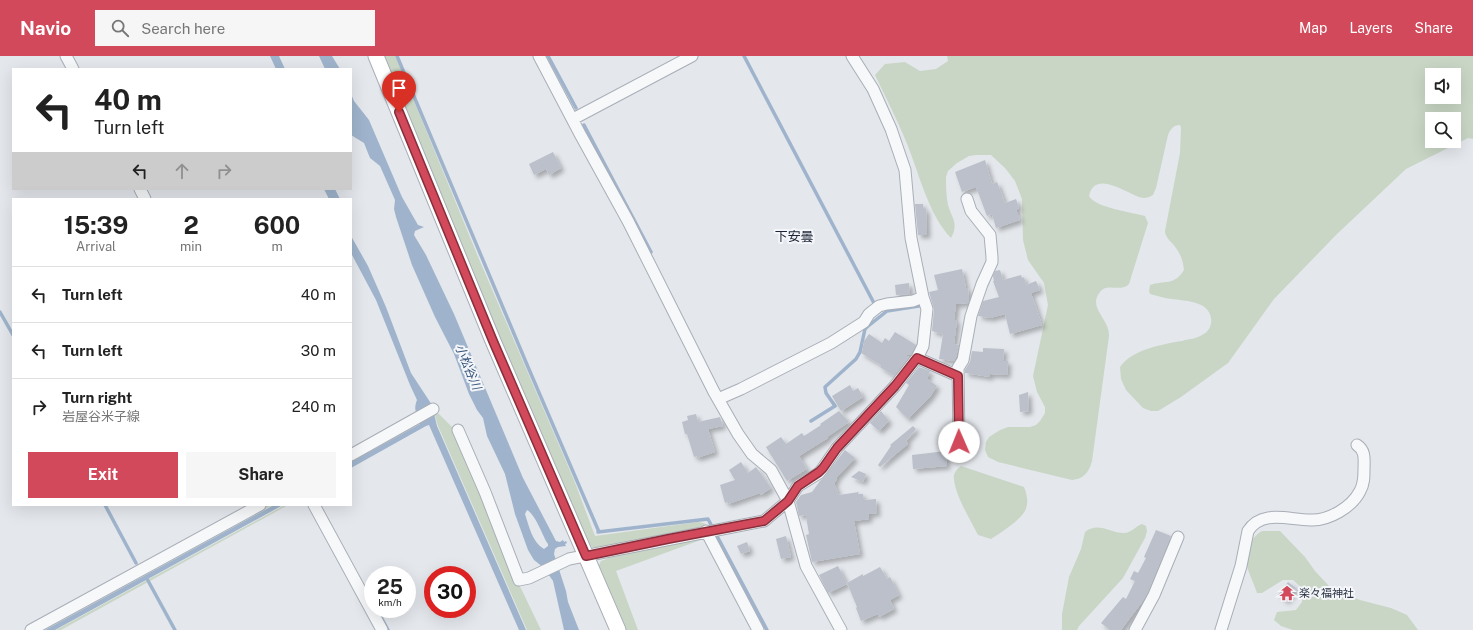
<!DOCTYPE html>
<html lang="en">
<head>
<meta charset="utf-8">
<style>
	body { margin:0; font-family:"Public Sans","Noto Sans JP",sans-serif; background:#f6f6f6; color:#222; height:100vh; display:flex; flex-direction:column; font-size:15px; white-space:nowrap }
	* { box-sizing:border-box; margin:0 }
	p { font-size:13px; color:#767676 }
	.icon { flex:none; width:22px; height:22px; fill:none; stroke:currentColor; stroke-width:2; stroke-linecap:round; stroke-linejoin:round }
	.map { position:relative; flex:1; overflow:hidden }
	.side { position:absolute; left:12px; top:142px; width:340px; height:308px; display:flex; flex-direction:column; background:#fff; border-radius:0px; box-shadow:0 4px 16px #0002 }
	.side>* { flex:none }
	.banner { position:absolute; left:12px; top:12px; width:340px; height:122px; border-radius:0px; box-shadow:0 4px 16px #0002; background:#fff; color:#222; overflow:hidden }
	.fabs { position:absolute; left:1425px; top:12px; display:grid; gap:8px }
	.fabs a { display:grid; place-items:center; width:36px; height:36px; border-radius:0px; background:#fff; box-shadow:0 4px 16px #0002; font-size:20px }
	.speed { position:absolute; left:364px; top:510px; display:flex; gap:8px; font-size:20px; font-weight:700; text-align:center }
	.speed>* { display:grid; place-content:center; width:52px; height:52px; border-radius:50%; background:#fff; box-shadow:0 4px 16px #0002; line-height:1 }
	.speed small { font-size:10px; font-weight:400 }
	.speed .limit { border:6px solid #d22; background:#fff; color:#111 }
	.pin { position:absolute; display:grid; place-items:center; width:34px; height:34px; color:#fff; margin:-41px -17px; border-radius:50% 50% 50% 0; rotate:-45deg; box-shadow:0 0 4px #0007 }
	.pin .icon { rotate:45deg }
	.me { position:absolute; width:44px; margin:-22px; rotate:359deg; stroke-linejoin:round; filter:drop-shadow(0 0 3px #0008) }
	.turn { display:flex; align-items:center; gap:14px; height:84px; padding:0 16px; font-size:18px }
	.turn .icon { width:52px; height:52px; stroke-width:2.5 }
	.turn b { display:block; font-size:28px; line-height:34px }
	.lanes { display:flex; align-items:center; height:38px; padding:0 16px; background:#0003; justify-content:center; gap:20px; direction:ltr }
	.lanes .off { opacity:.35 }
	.eta { display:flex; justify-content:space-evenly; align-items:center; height:68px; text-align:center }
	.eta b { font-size:24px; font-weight:700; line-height:28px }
	.primary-button { display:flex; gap:8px; margin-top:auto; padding:8px 16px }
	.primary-button a { flex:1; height:46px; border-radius:0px; background:#d1495b; color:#fff; font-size:16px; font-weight:700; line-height:46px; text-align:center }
	.primary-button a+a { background:#f6f6f6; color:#222 }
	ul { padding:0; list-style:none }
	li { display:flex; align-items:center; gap:12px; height:56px; padding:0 16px; border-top:1px solid #e0e0e0 }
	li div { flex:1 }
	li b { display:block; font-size:15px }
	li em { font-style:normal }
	header { display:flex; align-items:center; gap:24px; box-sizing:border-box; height:56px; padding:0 20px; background:#d1495b; color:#fff }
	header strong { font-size:19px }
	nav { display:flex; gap:22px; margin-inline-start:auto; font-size:14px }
	.search { width:280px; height:36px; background:#f6f6f6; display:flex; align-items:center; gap:10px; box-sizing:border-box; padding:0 14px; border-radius:0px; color:#767676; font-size:15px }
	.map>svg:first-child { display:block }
	.green { fill:#c9d6c5; fill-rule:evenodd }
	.water { fill:#9fb4cc; fill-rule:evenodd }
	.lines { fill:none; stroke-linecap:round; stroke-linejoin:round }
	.stream { stroke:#9fb4cc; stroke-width:3.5 }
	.building { fill:#bbc0ca; filter:url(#shadow) }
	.minor-casing { stroke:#a9aeb7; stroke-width:13 }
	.secondary-casing { stroke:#a9aeb7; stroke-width:17 }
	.minor { stroke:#f7f8fa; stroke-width:11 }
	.secondary { stroke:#fff; stroke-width:15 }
	.route-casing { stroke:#882f3b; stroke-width:10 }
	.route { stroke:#d1495b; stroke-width:7 }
	.labels { text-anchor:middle; stroke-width:4; stroke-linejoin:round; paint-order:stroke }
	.poi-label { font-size:11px; fill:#2b3445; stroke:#f4f6f9; text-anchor:start }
	.water-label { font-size:12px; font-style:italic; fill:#34527a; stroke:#f4f6f9 }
	.quarter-label { font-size:13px; fill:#1d2536; stroke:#f4f6f9 }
</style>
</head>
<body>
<header>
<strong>Navio</strong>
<div class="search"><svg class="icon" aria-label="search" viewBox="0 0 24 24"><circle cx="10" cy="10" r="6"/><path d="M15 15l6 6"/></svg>Search here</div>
<nav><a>Map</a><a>Layers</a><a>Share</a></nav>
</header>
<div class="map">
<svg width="1473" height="574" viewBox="0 0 1473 574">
	<defs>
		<filter id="shadow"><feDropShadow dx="3.5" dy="3.5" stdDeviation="2" flood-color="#0004"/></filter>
	</defs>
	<rect width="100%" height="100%" fill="#e4e7ec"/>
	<path class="green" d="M380 0H395L400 11 479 203 574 424 595 480 698 466 704 467 707 470 602 493 593 492 587 486Z
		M947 0H1473V83L1468 82 1406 113 1337 178 1274 243 1228 307 1181 341 1158 355H1151L1143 352 1126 334 1121 323 1120 311C1131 294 1163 288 1182 285 1188 283 1196 283 1202 279 1215 273 1214 255 1201 249 1190 244 1177 244 1165 242 1160 241 1155 239 1150 238L1149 235 1150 229C1165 224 1174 230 1184 214 1183 205 1181 199 1176 192 1172 186 1165 182 1165 175L1180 97 1181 72 1180 69C1173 69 1170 74 1168 79L1156 132 1153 139C1150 141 1147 142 1143 142 1128 139 1095 112 1089 140 1096 152 1131 156 1145 160L1148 167 1129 228C1121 237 1107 226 1100 236 1087 252 1110 263 1109 280L1092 405C1089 416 1084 423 1072 424L998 406 988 401 985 394 986 386 989 381 1000 374 1008 371H1030L1036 369 1040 365 1045 357V351L1037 336 1033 320 1048 249 1044 227 1028 204 1023 184 1022 143 1015 125 1005 112 991 99H976L969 100 957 107 948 115 946 121C946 130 946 140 948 149 952 163 959 167 951 182 928 159 918 113 905 83 896 61 885 40 875 19L885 8 905 6 920 15 936 13 948 5ZM1432 19H1454V41H1432ZM1432 63H1454V85H1432Z
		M434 356 439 358 454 373 515 520 541 574H527L438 370Z
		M961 410 1024 431C1027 438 1029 447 1025 455 1019 465 1000 477 991 483L978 479C971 465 955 439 954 423 953 417 957 413 961 410Z
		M263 449H273L44 574H36Z
		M285 449H288L61 574H56Z
		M1142 468 1146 470 1147 475 1145 482 1123 522 1079 570 1077 574H1062V558L1069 521 1081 493 1085 476C1099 465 1111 478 1125 477 1132 476 1136 470 1142 468Z
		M1262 475H1280L1305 501 1315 515 1331 532 1360 544 1391 552 1407 559 1418 574H1293L1281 570 1274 564 1277 556 1296 554 1302 546 1303 533 1293 524H1283L1262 537H1257C1254 527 1247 515 1246 504 1244 493 1253 480 1262 475Z
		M700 480 706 482 616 515 638 574H625L598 511 601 505 622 497Z"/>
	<path class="water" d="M270 0H279L285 13H276Z
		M319 0H332L340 13H325Z
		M351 38 354 45 369 64 402 141 418 169 424 171 415 175 414 179 426 199 454 258 523 422 556 485 560 486 563 484 564 486 566 485 567 487 565 488 566 490 558 491 555 493 554 498 566 535 568 546 579 574H564L553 525 544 512 534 504 528 494 515 458 505 418 487 380 483 362 477 354 469 338 454 298 435 261 412 209 396 161 394 153 395 144 380 110 370 102 364 87 351 79ZM527 454C536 459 542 479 548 488V490L544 493C532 486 529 470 525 458Z
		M324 133H335L340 143H329Z
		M351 180 368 210 386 251 411 317 432 349 437 370 526 574H519L429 369 426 370 351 412V406L420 368C419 357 412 357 417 344L410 329 376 244 351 197Z
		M274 449H283L55 574H45Z"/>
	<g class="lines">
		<path class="stream" d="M397 0 528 311 599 476
			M548 0 576 52
			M744 0 875 249
			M584 69 651 196
			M0 256 13 279
			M811 365 835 350 826 337 825 331 856 303 860 296 865 273 867 271 887 255 919 250
			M105 449 136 507
			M598 476 708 463 767 574
			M146 521 175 574
			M381 561 388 574"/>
	</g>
	<path class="building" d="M553 96 561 112 549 119 546 113 534 119 529 108Z
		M985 104 992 128 997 126 1005 147 1016 143 1019 152 1016 154 1020 164 996 172 992 158 987 160 976 131 962 136 955 116Z
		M915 148H923V153H926L927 179H918Z
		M962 213 966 232H968L969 245 968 247 956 248 954 264H957L954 288 959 289 956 301 954 305 939 303 943 278 932 275 934 253 929 236 938 234 934 219Z
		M1000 214 1003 224 1021 219 1022 222 1024 221 1026 229 1036 225 1040 234 1031 237 1042 269 1010 278 1005 258 990 262 978 260 983 245 999 241 993 225H994L993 220 995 215Z
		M909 227 910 238 896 239 895 229Z
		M895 276 916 289 911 299 903 298 909 301 894 320 880 311 881 309 861 297 863 293 862 292 864 288H862L869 278 882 287 885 282 889 285Z
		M983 292 1004 293 1003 305H1008L1007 319 990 318V321L965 317V314L970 306 972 295 983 296Z
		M919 311 930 315 927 323 937 330 930 341 908 363 896 351 909 329 906 327Z
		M850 329 853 335 858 332 863 341 841 355 832 340Z
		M1028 336 1029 355 1020 356 1019 339Z
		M839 355 849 366 827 381 828 382 799 400 807 413 787 425 766 391 781 381 786 388 802 377 804 380 821 369 820 368Z
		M881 355 889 365 879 375 870 367Z
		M696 358 698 366 720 361 723 370 708 373 715 396 697 402V400L694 401 687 378H685L682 366 688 364 687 360Z
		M913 370 916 373 906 385 908 388 880 411 878 409 891 390 890 389Z
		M845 394 855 402 836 422 837 423 834 427 839 439 859 436 858 438H863L864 444 876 443 877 457 869 458V463L854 465 860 498 812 506 806 479 809 478 806 460 805 459 799 460 796 446 801 439 812 436 820 425 824 421Z
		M946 395 947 410 913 413 912 399Z
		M741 406 748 417 756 411 771 432 761 439 760 437 728 448V446L725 447 720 429 735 424 729 414Z
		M859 415 866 418 863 426 851 421Z
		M1156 474 1171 480 1148 536 1142 546 1121 574H1110L1101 567 1123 541 1126 543 1135 525 1130 523 1134 515 1138 517 1146 502 1144 501Z
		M786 480 791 501 781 503 776 483Z
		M747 486 750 495 741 498 737 490Z
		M838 510 847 528 828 537 819 519Z
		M880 511 887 523 890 521 899 539 890 544 894 553 879 561 878 558 861 565 856 552 857 551 847 527 863 518V520Z
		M1288 526 1296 532 1286 545 1278 539Z"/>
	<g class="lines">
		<g class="minor-casing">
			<path id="minor" d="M66 0 73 13
				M539 0 580 78 628 165 714 336 738 378 752 398 771 414 788 445 806 510 841 574
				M573 63 692 0
				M140 133 145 143
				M917 302 958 320
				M718 343 741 333 831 287 864 266 869 258 879 250 887 248 913 245 923 241
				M458 374 485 436 519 524 529 522 569 503 764 465 788 445 798 430 819 417 823 412 837 392 895 330 917 302 923 290 927 253 923 241 911 182 905 114 891 73 873 33 852 0
				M959 386 958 312 963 304 971 260 982 228 992 206V201L990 179 971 155 967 143
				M351 399 433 353
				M314 449 382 574
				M706 475 758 574
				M31 574 260 449
				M1135 574 1154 539 1178 481
				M1221 574 1241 510 1248 475C1262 453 1289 464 1310 464 1329 465 1352 451 1360 435 1364 428 1364 421 1364 414 1364 404 1366 395 1357 389"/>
		</g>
		<g class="secondary-casing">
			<path id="secondary" d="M376 0 493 285 618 574"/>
		</g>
		<use href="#minor" class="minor"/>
		<use href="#secondary" class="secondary"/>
	</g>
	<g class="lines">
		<g class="route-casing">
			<path id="route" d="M399 56 493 285 586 500 668 483 764 465 788 445 798 430 819 416 823 412 837 392 895 330 917 302 958 320 959 386"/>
		</g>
		<use href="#route" class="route"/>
	</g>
	<defs>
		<g id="temple-bare" transform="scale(1.2)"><path d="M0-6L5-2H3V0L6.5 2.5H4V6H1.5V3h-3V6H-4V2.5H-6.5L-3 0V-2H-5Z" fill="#d1495b" stroke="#f4f6f9" stroke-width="2.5" paint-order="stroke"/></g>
	</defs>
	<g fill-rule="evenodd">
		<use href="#temple-bare" x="1287" y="537"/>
	</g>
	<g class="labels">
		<g class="poi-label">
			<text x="1299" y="541">楽々福神社</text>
		</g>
		<g class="water-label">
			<text transform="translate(468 311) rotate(67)" y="4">小松谷川</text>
		</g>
		<g class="quarter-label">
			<text x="794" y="185">下安曇</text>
		</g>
	</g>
</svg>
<div class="fabs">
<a><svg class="icon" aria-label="sound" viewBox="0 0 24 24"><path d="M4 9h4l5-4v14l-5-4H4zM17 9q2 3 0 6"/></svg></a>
<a><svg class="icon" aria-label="search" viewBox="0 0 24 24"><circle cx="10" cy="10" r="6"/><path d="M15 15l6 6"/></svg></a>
</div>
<div class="speed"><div>25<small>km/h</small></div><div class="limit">30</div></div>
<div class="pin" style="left:399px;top:56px;background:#d93025"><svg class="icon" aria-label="arrive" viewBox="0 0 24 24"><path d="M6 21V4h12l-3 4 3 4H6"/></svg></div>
<svg class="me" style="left:959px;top:386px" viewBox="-20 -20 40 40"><circle r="19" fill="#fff"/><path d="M0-13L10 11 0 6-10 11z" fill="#d1495b"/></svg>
<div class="banner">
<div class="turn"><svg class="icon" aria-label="left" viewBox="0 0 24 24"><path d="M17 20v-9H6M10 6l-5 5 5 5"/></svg><div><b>40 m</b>Turn left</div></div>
<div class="lanes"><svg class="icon" aria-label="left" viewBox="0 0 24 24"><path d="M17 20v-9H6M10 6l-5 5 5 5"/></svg><svg class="icon off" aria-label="ahead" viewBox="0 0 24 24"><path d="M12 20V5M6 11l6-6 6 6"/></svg><svg class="icon off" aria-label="right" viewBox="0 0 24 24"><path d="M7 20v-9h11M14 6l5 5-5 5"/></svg></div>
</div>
<section class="side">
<div class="eta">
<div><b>15:39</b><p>Arrival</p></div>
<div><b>2</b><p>min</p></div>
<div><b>600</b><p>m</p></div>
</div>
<ul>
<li><svg class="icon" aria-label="left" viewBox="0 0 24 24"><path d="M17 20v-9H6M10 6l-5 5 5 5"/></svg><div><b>Turn left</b></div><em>40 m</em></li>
<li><svg class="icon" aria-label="left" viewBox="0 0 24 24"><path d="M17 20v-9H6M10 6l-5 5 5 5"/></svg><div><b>Turn left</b></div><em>30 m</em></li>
<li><svg class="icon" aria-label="right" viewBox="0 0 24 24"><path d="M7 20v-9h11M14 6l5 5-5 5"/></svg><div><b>Turn right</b><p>岩屋谷米子線</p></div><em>240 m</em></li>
</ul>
<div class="primary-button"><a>Exit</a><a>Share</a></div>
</section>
</div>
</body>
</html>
